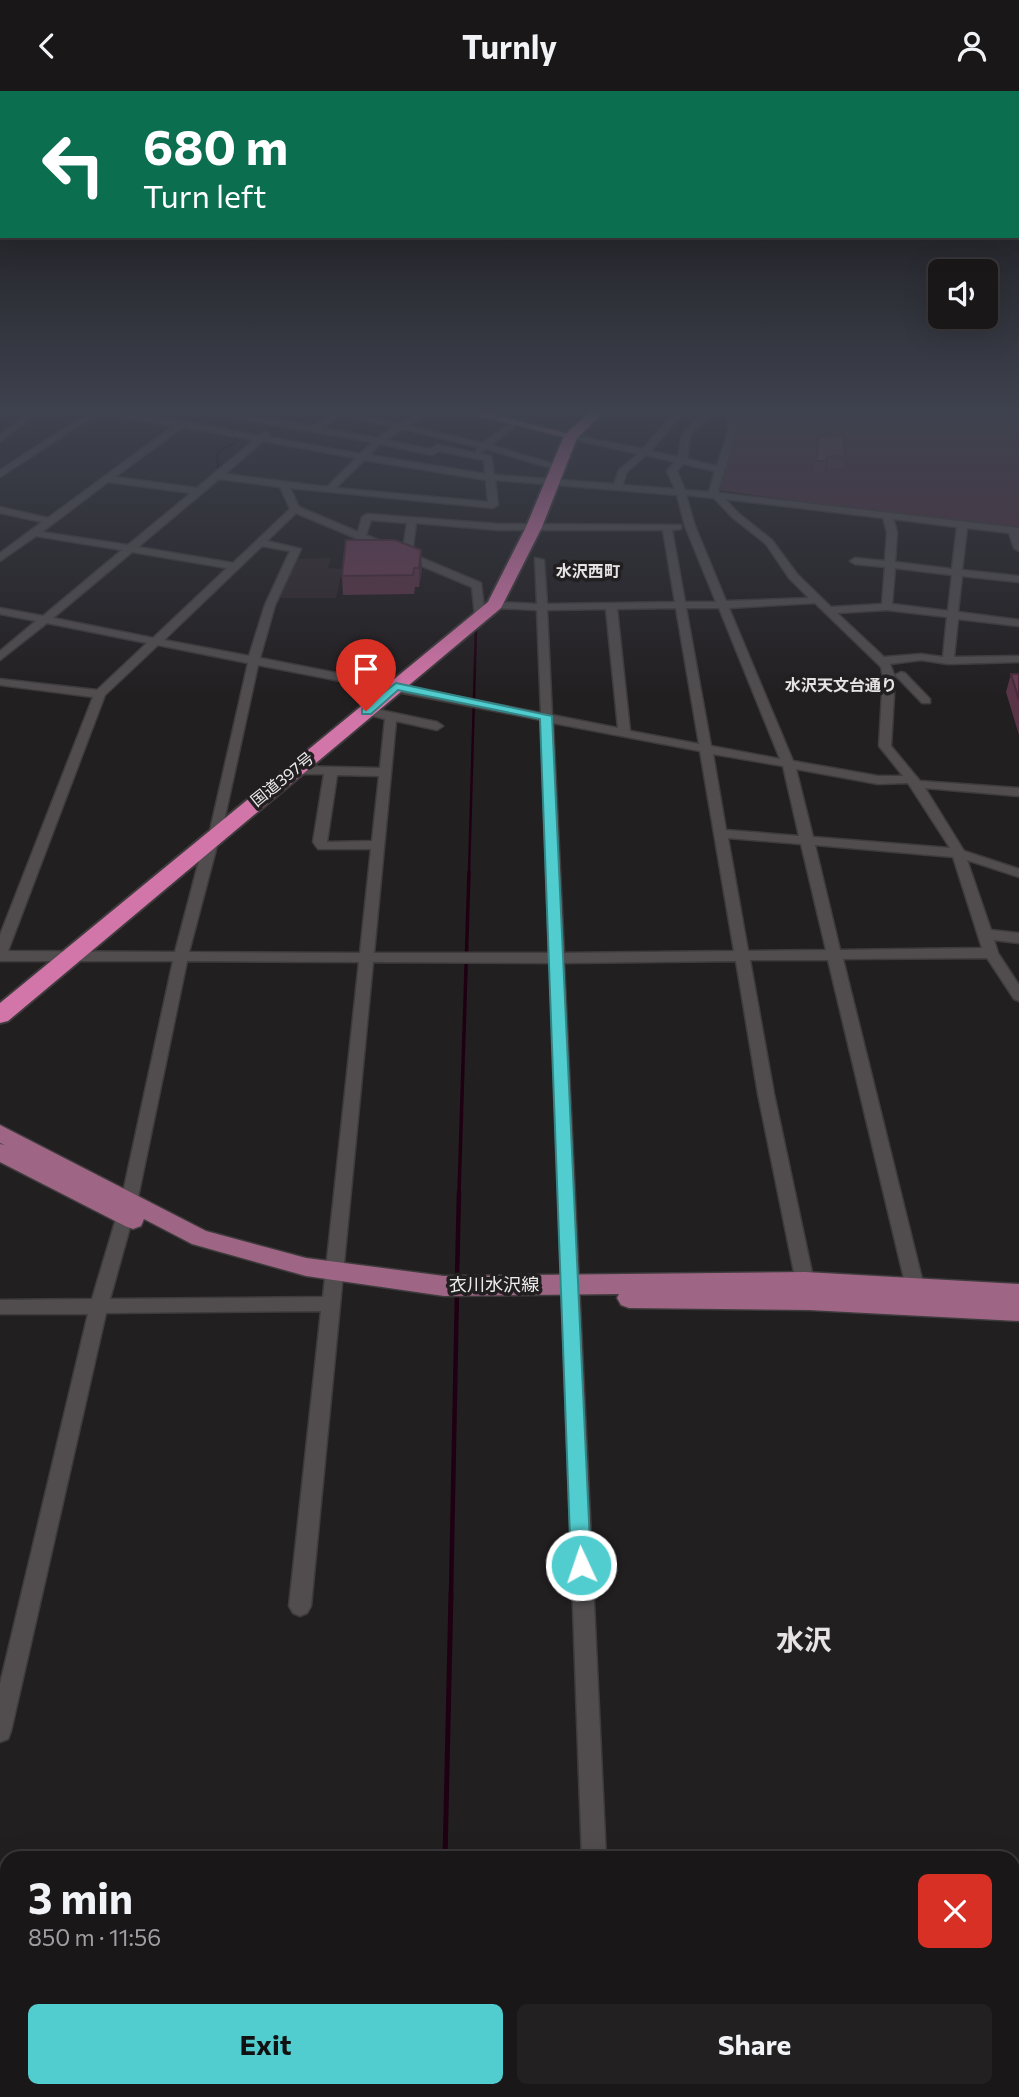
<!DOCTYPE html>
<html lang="en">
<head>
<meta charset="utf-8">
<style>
	body { margin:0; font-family:Commissioner,"Noto Sans JP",sans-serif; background:#232022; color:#f1f3f6; height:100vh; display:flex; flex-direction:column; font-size:26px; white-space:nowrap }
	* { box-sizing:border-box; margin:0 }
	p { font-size:23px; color:#9f9fa2 }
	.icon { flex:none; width:38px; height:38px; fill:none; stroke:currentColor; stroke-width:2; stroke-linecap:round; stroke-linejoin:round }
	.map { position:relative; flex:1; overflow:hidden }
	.details { position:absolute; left:0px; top:1760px; width:1020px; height:247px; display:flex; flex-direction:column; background:#1a1719; border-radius:21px 21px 0 0; box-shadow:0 7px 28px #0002,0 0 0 2px #383638 }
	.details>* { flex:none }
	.guide { position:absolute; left:0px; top:0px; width:1020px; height:147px; box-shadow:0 7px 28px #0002,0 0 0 2px #383638; background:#0b6e4f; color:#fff; overflow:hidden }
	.fabs { position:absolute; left:928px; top:168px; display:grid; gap:14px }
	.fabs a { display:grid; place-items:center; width:70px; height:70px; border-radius:10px; background:#1a1719; box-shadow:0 7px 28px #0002,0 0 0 2px #383638; font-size:35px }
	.pin { position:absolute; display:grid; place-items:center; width:60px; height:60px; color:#fff; margin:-72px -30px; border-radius:50% 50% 50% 0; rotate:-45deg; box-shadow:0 0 7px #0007 }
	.pin .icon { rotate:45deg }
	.me { position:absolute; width:77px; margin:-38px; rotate:357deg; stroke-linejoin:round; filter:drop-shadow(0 0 5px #0008) }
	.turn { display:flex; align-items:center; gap:24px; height:147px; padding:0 28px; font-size:32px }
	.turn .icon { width:91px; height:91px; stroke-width:2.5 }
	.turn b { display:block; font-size:49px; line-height:60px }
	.round { display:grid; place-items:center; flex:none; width:74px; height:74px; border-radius:10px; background:#232022 }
	.head { display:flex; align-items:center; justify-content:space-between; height:119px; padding:0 28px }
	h1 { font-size:42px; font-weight:700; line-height:52px }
	.action { display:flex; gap:14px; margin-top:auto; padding:14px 28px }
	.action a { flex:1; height:80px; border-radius:10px; background:#52cdcf; color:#111; font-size:28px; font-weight:700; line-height:80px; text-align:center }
	.action a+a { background:#232022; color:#f1f3f6 }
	header { display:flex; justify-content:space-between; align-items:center; height:91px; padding:0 28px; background:#1a1719; font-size:32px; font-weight:700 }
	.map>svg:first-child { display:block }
	.built { fill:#31282c }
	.green { fill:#4f3040 }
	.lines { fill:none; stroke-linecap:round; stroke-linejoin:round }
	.stream-far4 { stroke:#1f0012; stroke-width:2 }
	.stream-far3 { stroke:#1f0012; stroke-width:2.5 }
	.stream-far2 { stroke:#1f0012; stroke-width:3.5 }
	.stream-far1 { stroke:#1f0012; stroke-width:4.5 }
	.stream { stroke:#1f0012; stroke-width:5 }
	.minor-casing { stroke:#3e3b3c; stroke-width:3 }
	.major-casing { stroke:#3e3b3c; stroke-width:3 }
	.highway-casing { stroke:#3e3b3c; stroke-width:4 }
	.minor { fill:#514d4f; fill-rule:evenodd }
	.major { fill:#9e6584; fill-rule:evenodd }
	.highway { fill:#d275a8; fill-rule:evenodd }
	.wall { fill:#593447 }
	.shaded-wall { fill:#482a3a }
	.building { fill:#673c53; stroke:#482a3a; stroke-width:2 }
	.route { fill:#52cdcf; stroke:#358587; stroke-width:2 }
	.labels { text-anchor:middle; stroke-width:7; stroke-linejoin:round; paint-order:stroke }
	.far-neighbourhood-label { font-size:16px; font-weight:bold; fill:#e7e3e5; stroke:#221f21 }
	.far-street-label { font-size:16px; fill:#edebec; stroke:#221f21 }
	.street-label { font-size:18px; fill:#edebec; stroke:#221f21 }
	.near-district-label { font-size:28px; font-weight:bold; fill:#e7e3e5; stroke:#221f21 }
</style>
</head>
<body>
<header><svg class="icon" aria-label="back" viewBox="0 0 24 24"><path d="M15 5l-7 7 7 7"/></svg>Turnly<svg class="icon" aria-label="person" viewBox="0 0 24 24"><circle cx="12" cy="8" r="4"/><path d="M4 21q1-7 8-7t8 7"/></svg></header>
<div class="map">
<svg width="1019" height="2006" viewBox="0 0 1019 2006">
	<rect width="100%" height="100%" fill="#221f21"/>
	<path class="built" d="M331 467 328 477 342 478 336 507H275L294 468Z"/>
	<path class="green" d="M735 323H1019V436L853 418 718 399 735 343Z"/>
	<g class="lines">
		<path class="stream-far4" d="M229 323 227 330 237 350 217 362 218 377 230 384"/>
		<path class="stream-far3" d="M469 782 476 536"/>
		<path class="stream-far2" d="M459 1102 469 781"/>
		<path class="stream-far1" d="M457 1186 459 1101
			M451 1504 457 1201"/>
		<path class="stream" d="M445 1768 451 1502"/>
		<g class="minor-casing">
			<path id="minor" d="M27 323H36L0 351V344Z
				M87 323H97L0 386V379Z
				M102 323C155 323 207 335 259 345L266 340 270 343 268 346 360 363 372 351 210 323H235L313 335 333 323H358L399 333 414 323H424L408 335 483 352 514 329 517 330V334L491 354 563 376 558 379 486 358 479 362 491 365 494 384 614 393 619 379 638 363 568 347V343L643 358 673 323H682L651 360 678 366 682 344 701 323H710L690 345 687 368 717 375 728 341 727 323H735L736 341 718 400 720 402 1019 437V460L1014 457 1009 442 967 437 962 479 1019 485V491L962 485 958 521 1019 529V535L958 528 954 566 1019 565V571L948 573 921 569 890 573 895 586 891 655 920 690 1019 697V705L925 697 964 760 1019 778V786L967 769 991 839 1019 842V852L994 849 998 862 1019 894V910L1014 908 987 867 843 868 924 1196 921 1201 915 1203 909 1201 906 1196 828 869H750L774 1003 814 1191 811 1196 805 1198 799 1196 796 1191 758 1003 736 870 564 872 606 1768H582L550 872 373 871 311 1515 307 1522 300 1525 293 1522 289 1515 321 1220 106 1222 11 1640 8 1648 0 1651V1593L88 1223H0V1209L92 1208 121 1111 173 870H0V844L93 606 0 594V588L97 599 147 552 47 532 0 569V560L36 530 0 523V517L43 525 122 459 36 445 0 470V462L42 431 0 422V416L48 427 173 335ZM343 323 344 325 393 336 377 347 322 337ZM183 336 254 349 197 397 115 386ZM402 338 478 356 475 362 437 354 430 358 386 349ZM263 350 356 367 327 396 225 383ZM380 353 432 364 439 360 484 369 485 383 369 364ZM646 364 675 371 667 380 675 398 623 394 626 382ZM364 369 486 389 488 411 336 397ZM683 373 715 380 709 401 685 399 677 380ZM219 388 280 396 290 418 233 472 138 456ZM495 389 677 404 685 435 716 511H685L672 439 681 438V434L498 433 367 423 362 426 358 441 299 416 290 397 493 417 498 414ZM108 391 191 402 128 454 42 441ZM686 404 714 407 732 426 766 453 789 487 809 507 726 510 695 435ZM725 408 883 427 887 441 885 470 855 467 850 470 855 473 885 476 882 513 831 516 797 483 772 449 738 422ZM296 422 472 496 475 525 480 528 485 525 481 492 412 463 416 432 498 439H663L675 511 547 513 544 469 535 467 537 513 495 511 490 514 495 517 537 519 541 622 260 567 275 514 301 458 267 450ZM893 428 957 436 952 478 895 471 897 441ZM371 429 407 432 403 459 366 444ZM262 455 290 460 265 514 249 565 164 549ZM132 461 227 477 153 547 53 527ZM895 477 952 484 948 520 892 513ZM815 512 881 576 883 586 879 655 903 685H878L793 670 729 517ZM676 517 699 653 630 640 617 518ZM686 517H719L780 668 711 655ZM606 518 618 637 552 624 547 519ZM887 519 947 526 943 566 921 563 884 566 837 522ZM158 554 248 572 209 744 205 747 175 861 8 860 105 604ZM258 574 541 629 549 862H374L396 630 437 639 443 635 437 631 366 616 360 620 362 622 385 628 380 677 292 675 286 679 292 683H324L313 751 318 758H371L360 862 189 861 219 747 221 744ZM553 632 700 660 734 860 564 862ZM713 663 783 675 799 745 726 739ZM796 678 878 693 908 692 950 757 813 746ZM337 684 379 685 372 750 327 751ZM728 747 801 753 826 859 748 860ZM815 754 953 766 982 857 840 859ZM187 870 359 871 323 1206 110 1208 137 1111Z
				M901 581 905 582 930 608V612H922L897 586 895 584Z
				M1013 1855H1019V1879H1013Z
				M590 2000H616V2006H590Z"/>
		</g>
		<g class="major-casing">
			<path id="major" d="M471 323H491L577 345 571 348Z
				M0 1034 206 1140 306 1167 444 1185 805 1181 1019 1193V1230L809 1219 629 1217 621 1214 617 1207 619 1203 444 1205 306 1185 192 1153 144 1128 141 1135 133 1138 125 1135 0 1071V1053L5 1054 0 1052Z"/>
		</g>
		<g class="highway-casing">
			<path id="highway" d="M587 323H602L577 347 542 436 501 517 8 930 0 932V912L488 511 526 436 564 345Z"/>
		</g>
		<use href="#minor" class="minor"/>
		<use href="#major" class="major"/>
		<use href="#highway" class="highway"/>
	</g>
	<path class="wall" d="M819 346 845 366 843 377H827L824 382 814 381Z
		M395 449 422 478 419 496H415L414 503 343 504 342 485Z
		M1011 583H1019V644L1006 601Z"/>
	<path class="shaded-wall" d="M829 365 827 377 824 382 826 370Z
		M421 459 422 478 419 496V477Z"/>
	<path class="building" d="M843 344 845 366 829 365 826 370H816L819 346Z
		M346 449H395L421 459 419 477H414L413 484 342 485Z
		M1011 583H1019V609Z"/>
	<linearGradient id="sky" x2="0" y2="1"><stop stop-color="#131112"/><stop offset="0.53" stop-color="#3e424e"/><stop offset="1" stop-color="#3e424e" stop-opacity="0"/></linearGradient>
	<rect width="1019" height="604" fill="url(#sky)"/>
	<path class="route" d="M396 592 552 625 591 1474 588 1481 581 1484 574 1481 571 1474 540 628 398 599 371 623H362V618Z"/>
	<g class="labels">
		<g class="far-neighbourhood-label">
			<text x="588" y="486">水沢西町</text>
			<text x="841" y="600">水沢天文台通り</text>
		</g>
		<g class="far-street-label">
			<text transform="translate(282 688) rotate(-39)" y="6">国道397号</text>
		</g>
		<g class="street-label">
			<text x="494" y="1200">衣川水沢線</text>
		</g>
		<g class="near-district-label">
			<text x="804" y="1559">水沢</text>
		</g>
	</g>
</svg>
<div class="fabs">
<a><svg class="icon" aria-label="sound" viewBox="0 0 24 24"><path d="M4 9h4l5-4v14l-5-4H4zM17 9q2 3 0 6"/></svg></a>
</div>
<div class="pin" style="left:366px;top:620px;background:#d93025"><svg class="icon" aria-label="arrive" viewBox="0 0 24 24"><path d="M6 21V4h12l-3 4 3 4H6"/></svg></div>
<svg class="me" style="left:581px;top:1474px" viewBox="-20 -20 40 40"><circle r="17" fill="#52cdcf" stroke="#fff" stroke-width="3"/><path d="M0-11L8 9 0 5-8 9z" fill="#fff"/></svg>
<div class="guide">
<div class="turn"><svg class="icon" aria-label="left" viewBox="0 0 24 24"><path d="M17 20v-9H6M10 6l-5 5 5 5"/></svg><div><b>680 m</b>Turn left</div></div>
</div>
<section class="details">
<div class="head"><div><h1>3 min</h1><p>850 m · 11:56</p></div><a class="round" style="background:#d93025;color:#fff"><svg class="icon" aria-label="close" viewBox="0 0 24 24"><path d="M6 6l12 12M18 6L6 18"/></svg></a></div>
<div class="action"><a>Exit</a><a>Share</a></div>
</section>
</div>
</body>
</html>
